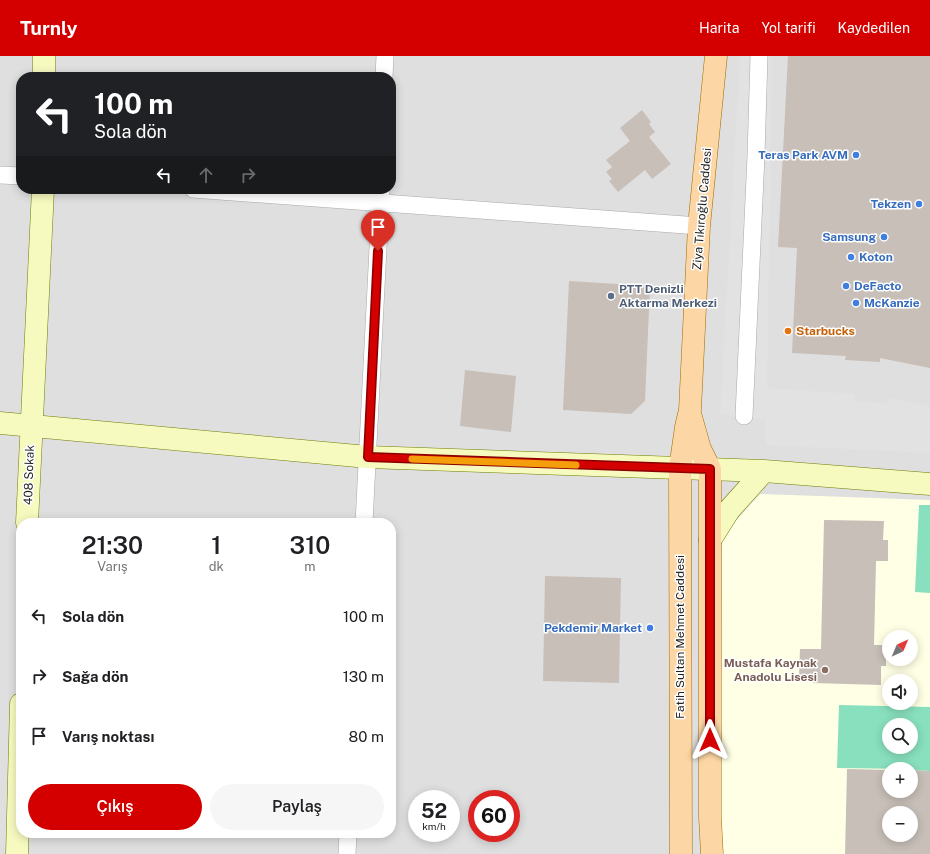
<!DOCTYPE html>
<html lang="tr">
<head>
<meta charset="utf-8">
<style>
	body { margin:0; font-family:"Public Sans",sans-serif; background:#f6f6f6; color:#202124; height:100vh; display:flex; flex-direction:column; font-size:15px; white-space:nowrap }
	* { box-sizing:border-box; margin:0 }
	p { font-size:13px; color:#757577 }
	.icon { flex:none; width:22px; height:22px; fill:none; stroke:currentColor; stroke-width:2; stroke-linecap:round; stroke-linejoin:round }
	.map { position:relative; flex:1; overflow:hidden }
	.drawer { position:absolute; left:16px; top:462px; width:380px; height:320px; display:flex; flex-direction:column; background:#fff; border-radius:16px; box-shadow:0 2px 10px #0003 }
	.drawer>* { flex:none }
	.top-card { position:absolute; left:16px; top:16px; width:380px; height:122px; border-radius:16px; box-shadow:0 2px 10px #0003; background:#202124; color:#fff; overflow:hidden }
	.needle { width:26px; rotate:44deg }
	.fabs { position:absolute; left:882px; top:574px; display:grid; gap:8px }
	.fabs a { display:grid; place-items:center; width:36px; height:36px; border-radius:50%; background:#fff; box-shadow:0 2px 10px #0003; font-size:20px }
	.speed { position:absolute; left:408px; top:734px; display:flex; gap:8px; font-size:20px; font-weight:700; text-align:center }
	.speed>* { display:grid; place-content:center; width:52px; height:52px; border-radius:50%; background:#fff; box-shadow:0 2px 10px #0003; line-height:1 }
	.speed small { font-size:10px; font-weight:400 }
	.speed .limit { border:6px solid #d22; background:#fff; color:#111 }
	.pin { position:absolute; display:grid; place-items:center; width:34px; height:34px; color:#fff; margin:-41px -17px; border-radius:50% 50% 50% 0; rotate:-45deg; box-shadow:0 0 4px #0007 }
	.pin .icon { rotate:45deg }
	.me { position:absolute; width:44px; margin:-22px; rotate:0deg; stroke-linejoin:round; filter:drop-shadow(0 0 3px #0008) }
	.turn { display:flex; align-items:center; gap:14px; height:84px; padding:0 12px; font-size:18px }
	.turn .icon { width:52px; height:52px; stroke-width:2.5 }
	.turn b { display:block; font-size:28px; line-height:34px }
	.lanes { display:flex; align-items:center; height:38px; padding:0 12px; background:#0003; justify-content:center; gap:20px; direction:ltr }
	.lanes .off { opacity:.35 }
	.eta { display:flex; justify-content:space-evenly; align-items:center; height:68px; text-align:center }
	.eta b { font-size:24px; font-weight:600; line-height:28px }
	.cta { display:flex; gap:8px; margin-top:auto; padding:8px 12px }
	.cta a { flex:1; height:46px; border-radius:24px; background:#d40000; color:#fff; font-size:16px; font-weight:600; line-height:46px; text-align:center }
	.cta a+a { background:#f6f6f6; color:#202124 }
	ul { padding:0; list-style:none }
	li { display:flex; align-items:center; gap:12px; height:60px; padding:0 12px }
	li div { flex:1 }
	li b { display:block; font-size:15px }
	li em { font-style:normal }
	header { display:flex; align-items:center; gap:24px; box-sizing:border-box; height:56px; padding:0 20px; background:#d40000; color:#fff }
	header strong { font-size:19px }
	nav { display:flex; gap:22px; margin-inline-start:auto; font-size:14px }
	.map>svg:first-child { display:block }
	.residential { fill:#e0dfdf; fill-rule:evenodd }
	.education { fill:#ffffe5; fill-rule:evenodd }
	.pitch { fill:#88e0be; fill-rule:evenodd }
	.parking { fill:#e2e2e2 }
	.building { fill:#c7bfb8; fill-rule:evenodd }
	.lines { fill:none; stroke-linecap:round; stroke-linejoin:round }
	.street-casing { stroke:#a9a9a9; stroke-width:18 }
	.secondary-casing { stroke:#707d05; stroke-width:23 }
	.primary-casing { stroke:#a06b00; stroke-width:23 }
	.street { stroke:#fff; stroke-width:17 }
	.secondary { stroke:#f7fabf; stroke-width:22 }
	.primary { stroke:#fcd6a4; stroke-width:22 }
	.route-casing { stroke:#8a0000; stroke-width:10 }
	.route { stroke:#d40000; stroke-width:7 }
	.slow { stroke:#f59e0b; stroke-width:7 }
	.shop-dot { fill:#3f7fe0; stroke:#fff; stroke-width:1.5 }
	.service-dot { fill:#5c6f8a; stroke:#fff; stroke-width:1.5 }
	.food-dot { fill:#e8710a; stroke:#fff; stroke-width:1.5 }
	.education-dot { fill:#8d6e63; stroke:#fff; stroke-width:1.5 }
	.labels { text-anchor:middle; stroke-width:3; stroke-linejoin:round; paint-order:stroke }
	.shop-label { font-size:12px; font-weight:bold; fill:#366cbe; stroke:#fff; text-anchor:end }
	.street-label { font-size:12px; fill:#222; stroke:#fff }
	.service-label { font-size:12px; font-weight:bold; fill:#4e5e75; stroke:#fff; text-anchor:start }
	.food-label { font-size:12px; font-weight:bold; fill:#c56008; stroke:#fff; text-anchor:start }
	.education-label { font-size:12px; font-weight:bold; fill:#785e54; stroke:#fff; text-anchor:end }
</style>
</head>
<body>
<header>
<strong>Turnly</strong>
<nav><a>Harita</a><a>Yol tarifi</a><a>Kaydedilen</a></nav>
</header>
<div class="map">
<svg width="930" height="798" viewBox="0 0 930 798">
	<rect width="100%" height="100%" fill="#f2efe9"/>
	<path class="residential" d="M0 0H930V798H0ZM21 21H391V133H21ZM21 467H391V777H21ZM889 581H911V603H889ZM889 625H911V647H889ZM889 669H911V691H889ZM889 713H911V735H889ZM417 743H451V777H417ZM477 743H511V777H477ZM889 757H911V779H889Z"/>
	<path class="education" d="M760 438 930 444V798H720L722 480ZM889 581H911V603H889ZM889 625H911V647H889ZM889 669H911V691H889ZM889 713H911V735H889ZM889 757H911V779H889Z"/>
	<path class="pitch" d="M919 449H930V537L915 536Z
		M839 649 930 651V715L911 714V713L837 712ZM889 669H911V691H889Z"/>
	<path class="parking" d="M740 0H772L767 332 854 338 853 345 887 348V342L930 350V397L766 389V364L720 358Z"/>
	<path class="building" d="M788 0H930V312L880 302V306L845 304 846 300 792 297 797 192 778 191Z
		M642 54 651 66 649 68 655 76 649 81 671 108 652 123 645 114 618 136 609 125 612 123 606 116 612 111 606 104 630 85 620 72Z
		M569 225 650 230 645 345 631 358 563 354Z
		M465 314 516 320 511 376 460 370Z
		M824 464 884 465 883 484H888V505H876L874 589H886V610H881V629L813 627V622L799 621 800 593H821Z
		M545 520 621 522 619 627 543 625Z
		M847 713 889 714V735H911V714L930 715V798H845ZM889 757H911V779H889Z"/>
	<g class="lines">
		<g class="street-casing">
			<path id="street" d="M384 21 385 0
				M0 119 21 120
				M193 133 699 170
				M744 360 756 100 759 0
				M364 467 381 133
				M347 798 348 777"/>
		</g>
		<g class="secondary-casing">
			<path id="secondary" d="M44 21V0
				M0 367 368 401 764 415 930 428
				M27 467 43 133
				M710 484 729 454 764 415
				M17 798 21 648"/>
		</g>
		<g class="primary-casing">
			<path id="primary" d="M691 361 700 393 710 413V761L712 798
				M681 798 680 413 686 371 690 354 699 170 716 0"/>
		</g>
		<use href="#street" class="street"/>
		<use href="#secondary" class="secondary"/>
		<use href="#primary" class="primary"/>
	</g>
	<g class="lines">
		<g class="route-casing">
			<path id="route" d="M378 195 368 401 710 413V684"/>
		</g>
		<use href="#route" class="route"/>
		<path class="slow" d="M412 403 576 409"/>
	</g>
	<g class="shop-dot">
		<circle cx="856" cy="99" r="4"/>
		<circle cx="919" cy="148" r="4"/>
		<circle cx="884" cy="181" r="4"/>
		<circle cx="851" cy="201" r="4"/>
		<circle cx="846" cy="230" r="4"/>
		<circle cx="856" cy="247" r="4"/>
		<circle cx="650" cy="572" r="4"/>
	</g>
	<circle class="service-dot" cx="611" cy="240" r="4"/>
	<circle class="food-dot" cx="788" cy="275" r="4"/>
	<circle class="education-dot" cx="825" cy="614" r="4"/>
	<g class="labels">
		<g class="shop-label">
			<text x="848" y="103">Teras Park AVM</text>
			<text x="911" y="152">Tekzen</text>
			<text x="876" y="185">Samsung</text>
			<text x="859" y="205" text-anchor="start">Koton</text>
			<text x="854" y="234" text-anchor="start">DeFacto</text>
			<text x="864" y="251" text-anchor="start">McKanzie</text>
			<text x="642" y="576">Pekdemir Market</text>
		</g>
		<g class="street-label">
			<text transform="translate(702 153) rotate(-85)" y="4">Ziya Tıkıroğlu Caddesi</text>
			<text transform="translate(29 419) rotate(-88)" y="4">408 Sokak</text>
			<text transform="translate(680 581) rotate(-90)" y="4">Fatih Sultan Mehmet Caddesi</text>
		</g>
		<g class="service-label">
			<text x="619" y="237">PTT Denizli<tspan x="619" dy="14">Aktarma Merkezi</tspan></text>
		</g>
		<g class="food-label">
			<text x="796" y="279">Starbucks</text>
		</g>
		<g class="education-label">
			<text x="817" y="611">Mustafa Kaynak<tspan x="817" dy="14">Anadolu Lisesi</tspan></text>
		</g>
	</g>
</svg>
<div class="fabs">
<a><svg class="needle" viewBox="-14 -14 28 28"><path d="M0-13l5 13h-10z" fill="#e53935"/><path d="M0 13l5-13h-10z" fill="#757577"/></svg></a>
<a><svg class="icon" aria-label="sound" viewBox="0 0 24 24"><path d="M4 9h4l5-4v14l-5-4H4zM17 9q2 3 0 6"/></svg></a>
<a><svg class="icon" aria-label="search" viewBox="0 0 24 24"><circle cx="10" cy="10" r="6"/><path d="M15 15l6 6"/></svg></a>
<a>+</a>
<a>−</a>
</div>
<div class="speed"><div>52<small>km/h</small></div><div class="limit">60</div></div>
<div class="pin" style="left:378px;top:195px;background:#d93025"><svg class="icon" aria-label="arrive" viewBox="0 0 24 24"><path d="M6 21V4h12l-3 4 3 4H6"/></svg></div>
<svg class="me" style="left:710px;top:684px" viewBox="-20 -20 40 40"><path d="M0-17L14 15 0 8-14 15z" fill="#d40000" stroke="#fff" stroke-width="4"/></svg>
<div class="top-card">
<div class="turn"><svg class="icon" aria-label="left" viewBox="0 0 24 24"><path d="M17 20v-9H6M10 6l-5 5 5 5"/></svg><div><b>100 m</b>Sola dön</div></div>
<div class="lanes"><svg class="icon" aria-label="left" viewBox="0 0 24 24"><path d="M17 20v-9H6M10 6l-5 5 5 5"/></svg><svg class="icon off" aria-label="ahead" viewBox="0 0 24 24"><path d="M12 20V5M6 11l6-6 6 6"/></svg><svg class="icon off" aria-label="right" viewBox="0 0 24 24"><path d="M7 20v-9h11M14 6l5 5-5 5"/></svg></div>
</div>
<section class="drawer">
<div class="eta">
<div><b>21:30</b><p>Varış</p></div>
<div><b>1</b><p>dk</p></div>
<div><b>310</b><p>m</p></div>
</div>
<ul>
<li><svg class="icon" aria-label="left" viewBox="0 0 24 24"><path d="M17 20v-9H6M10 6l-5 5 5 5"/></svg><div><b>Sola dön</b></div><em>100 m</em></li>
<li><svg class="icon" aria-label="right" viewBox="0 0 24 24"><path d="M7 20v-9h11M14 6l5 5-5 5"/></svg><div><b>Sağa dön</b></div><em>130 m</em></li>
<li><svg class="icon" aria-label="arrive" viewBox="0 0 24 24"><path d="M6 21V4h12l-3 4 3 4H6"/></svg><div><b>Varış noktası</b></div><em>80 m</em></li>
</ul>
<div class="cta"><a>Çıkış</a><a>Paylaş</a></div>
</section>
</div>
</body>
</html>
